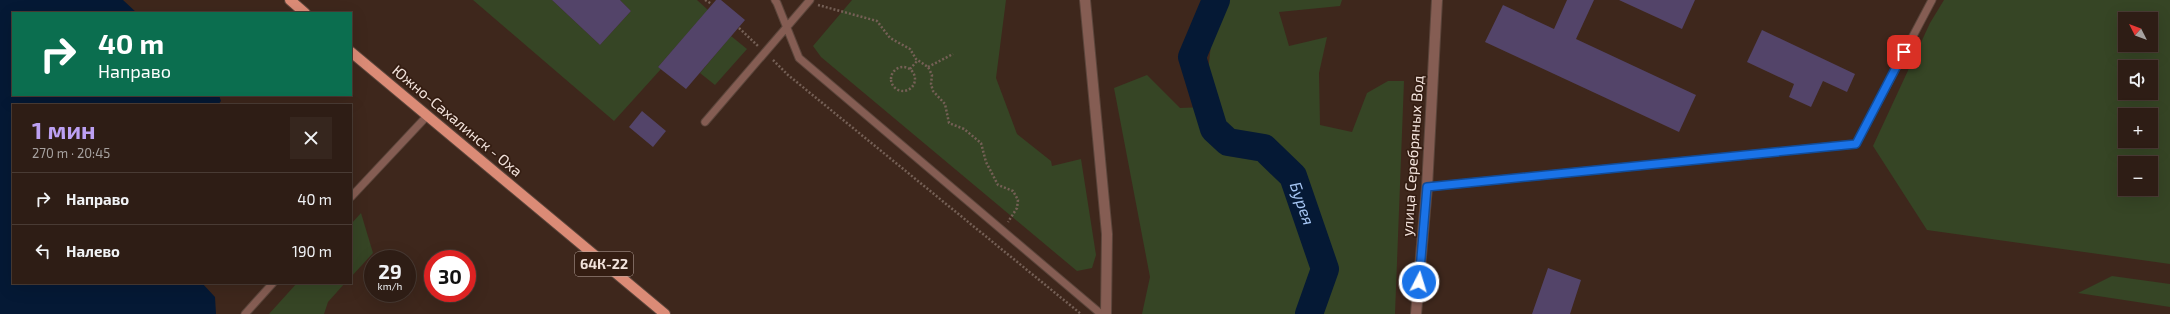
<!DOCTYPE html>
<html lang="ru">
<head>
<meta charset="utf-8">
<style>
	body { margin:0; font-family:"Exo 2",sans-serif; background:#36261e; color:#f1f3f6; height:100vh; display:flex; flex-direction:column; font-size:15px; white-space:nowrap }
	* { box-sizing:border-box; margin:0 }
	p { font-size:13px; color:#a7a2a0 }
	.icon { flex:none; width:22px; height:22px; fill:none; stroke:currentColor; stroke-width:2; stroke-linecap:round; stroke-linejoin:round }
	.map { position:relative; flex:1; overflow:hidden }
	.drawer { position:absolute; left:12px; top:104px; width:340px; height:180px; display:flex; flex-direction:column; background:#2e1d15; border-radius:0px; box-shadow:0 4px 16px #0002,0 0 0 1px #493b34 }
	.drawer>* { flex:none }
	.hud { position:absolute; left:12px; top:12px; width:340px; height:84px; border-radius:0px; box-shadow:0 4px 16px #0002,0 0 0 1px #493b34; background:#0b6e4f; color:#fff; overflow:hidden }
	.needle { width:26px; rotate:312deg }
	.fabs { position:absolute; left:2118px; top:12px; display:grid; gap:8px }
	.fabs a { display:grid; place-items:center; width:40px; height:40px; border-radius:0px; background:#2e1d15; box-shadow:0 4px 16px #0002,0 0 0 1px #493b34; font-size:20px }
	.speed { position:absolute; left:364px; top:250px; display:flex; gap:8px; font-size:20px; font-weight:700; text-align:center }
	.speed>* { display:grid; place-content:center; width:52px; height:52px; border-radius:50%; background:#2e1d15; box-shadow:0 4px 16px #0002,0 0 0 1px #493b34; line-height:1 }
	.speed small { font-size:10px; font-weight:400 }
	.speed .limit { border:6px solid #d22; background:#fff; color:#111 }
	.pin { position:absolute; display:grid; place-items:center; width:34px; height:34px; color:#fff; margin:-17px; border-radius:8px; box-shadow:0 2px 6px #0006 }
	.me { position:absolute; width:44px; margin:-22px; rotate:5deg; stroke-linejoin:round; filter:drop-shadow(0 0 3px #0008) }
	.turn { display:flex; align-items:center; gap:14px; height:84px; padding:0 20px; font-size:18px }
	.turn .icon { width:52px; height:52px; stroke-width:2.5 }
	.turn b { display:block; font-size:28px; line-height:34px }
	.round { display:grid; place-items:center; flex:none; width:42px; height:42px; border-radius:0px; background:#36261e }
	.overview { display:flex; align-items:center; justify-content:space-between; height:68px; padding:0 20px }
	h1 { font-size:24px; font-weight:700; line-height:30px; color:#bca0f2 }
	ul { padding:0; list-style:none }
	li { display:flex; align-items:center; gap:12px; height:52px; padding:0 20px; border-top:1px solid #493b34 }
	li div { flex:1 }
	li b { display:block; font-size:15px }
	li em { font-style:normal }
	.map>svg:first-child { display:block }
	.green { fill:#364525; fill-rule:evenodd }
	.water { fill:#051935 }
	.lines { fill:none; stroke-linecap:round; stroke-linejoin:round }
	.river { stroke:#051935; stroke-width:28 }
	.building { fill:#534469 }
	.service-casing { stroke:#5b453b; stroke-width:9 }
	.minor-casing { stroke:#5b453b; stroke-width:12 }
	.primary-casing { stroke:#5b453b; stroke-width:12 }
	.path { stroke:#756056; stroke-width:2.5; stroke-dasharray:2 2; stroke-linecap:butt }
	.service { stroke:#855d53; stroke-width:7 }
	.minor { stroke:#855d53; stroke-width:10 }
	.primary { stroke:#db8b76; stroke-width:10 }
	.route-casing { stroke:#114b97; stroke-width:10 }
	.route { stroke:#1a73e8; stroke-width:7 }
	.labels { text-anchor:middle; stroke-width:3.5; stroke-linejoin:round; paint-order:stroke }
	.shield { fill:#341d12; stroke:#b9a79f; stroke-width:1 }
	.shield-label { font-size:14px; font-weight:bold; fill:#f2e2db }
	.street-label { font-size:15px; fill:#f2e2db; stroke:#341d12 }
	.water-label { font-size:16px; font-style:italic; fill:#a6c6f4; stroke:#341d12 }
</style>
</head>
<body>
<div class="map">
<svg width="2170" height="314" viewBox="0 0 2170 314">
	<rect width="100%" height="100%" fill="#3e271c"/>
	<path class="green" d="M473 0H552L600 45 631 11 620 0H697L708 10 658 67 661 69 614 121Z
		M852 0H1006L996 78 1017 134 1051 161 1052 166 1081 159 1096 255 1092 268 1077 271 821 57 813 46Z
		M1216 0H1342L1340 6 1279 12 1289 46 1327 37 1319 73 1320 125 1352 132 1367 93 1388 81H1404L1395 314H1142L1150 277 1114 88 1147 75 1180 108 1204 107Z
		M1944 0H2170V264L1927 230 1873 146 1930 23ZM2125 19H2151V45H2125ZM2125 67H2151V93H2125ZM2125 115H2151V141H2125ZM2125 163H2151V189H2125Z
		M731 36 747 49 715 85 700 73Z
		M361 213 373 253 351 277V224Z
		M2112 276 2170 284V307L2078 293Z
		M297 283H345L328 302 324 314H269Z"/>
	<path class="water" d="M0 0H123L137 13H13V95H219L221 101 218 105H13V283H202L215 297 216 314H0Z"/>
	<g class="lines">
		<path class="river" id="s1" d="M1216 0 1192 57 1214 129 1228 142 1264 148 1293 176 1325 269 1309 314"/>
	</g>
	<path class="building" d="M552 0H620L631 11 600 45Z
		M716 0H721L745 20 686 89 658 67Z
		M1567 0H1594L1576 39 1696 95 1679 132 1485 42 1503 5 1554 29Z
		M1619 0H1695L1682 29Z
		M1762 30 1855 74 1847 92 1823 81 1811 107 1789 97 1794 84 1747 62Z
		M642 111 666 131 653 147 629 127Z
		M1548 268 1581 280 1570 314H1532Z"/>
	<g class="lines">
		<g class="service-casing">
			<path id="service" d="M775 0 777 3 799 58 1101 314
				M705 122 810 0
				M1427 187 1856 144 1932 0
				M351 197 427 116
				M245 314 273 283"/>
		</g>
		<g class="minor-casing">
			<path id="minor" d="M1085 0 1107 234 1106 314
				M1416 314 1427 187 1437 0"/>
		</g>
		<g class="primary-casing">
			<path id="primary" d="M290 0 305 13
				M351 52 665 314"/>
		</g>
		<path class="path" d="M705 0 712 4
			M818 5 877 21 890 38 910 49 916 59 928 67 932 75 931 84 933 91 945 104 949 123 964 129 981 143 986 162 998 185 1013 191 1018 200 1017 208 1008 222
			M739 28 758 46
			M773 60 788 75 1081 314
			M928 67 953 54
			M891 79a12 12 0 1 1 24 0a12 12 0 1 1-24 0Z
			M910 69 918 60"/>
		<use href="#service" class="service"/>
		<use href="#minor" class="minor"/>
		<use href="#primary" class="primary"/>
	</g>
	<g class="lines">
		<g class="route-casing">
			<path id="route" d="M1419 282 1427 187 1856 144 1904 52"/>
		</g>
		<use href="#route" class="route"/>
	</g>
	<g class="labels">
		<rect class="shield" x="575" y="252" width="58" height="24" rx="3"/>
		<g class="shield-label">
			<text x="604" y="269">64К-22</text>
		</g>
		<g class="street-label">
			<text transform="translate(457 121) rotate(40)" y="5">Южно-Сахалинск - Оха</text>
			<text transform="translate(1413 156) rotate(-86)" y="5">улица Серебряных Вод</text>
		</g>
		<g class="water-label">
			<text dy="6" stroke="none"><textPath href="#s1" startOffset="262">Бурея</textPath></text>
		</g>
	</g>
</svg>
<div class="fabs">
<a><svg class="needle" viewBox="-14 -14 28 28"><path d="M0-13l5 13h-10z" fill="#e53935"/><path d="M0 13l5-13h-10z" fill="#a7a2a0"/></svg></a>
<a><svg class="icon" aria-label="sound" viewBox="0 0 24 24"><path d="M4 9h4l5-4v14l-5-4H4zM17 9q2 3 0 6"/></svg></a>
<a>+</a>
<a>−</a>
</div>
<div class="speed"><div>29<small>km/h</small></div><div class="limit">30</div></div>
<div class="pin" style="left:1904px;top:52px;background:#d93025"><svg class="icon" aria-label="arrive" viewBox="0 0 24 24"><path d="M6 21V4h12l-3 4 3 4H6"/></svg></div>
<svg class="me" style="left:1419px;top:282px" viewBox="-20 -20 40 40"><circle r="17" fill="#1a73e8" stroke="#fff" stroke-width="3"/><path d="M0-11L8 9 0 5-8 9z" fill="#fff"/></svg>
<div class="hud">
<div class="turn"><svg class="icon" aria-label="right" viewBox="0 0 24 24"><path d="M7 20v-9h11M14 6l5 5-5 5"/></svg><div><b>40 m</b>Направо</div></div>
</div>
<section class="drawer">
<div class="overview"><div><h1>1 мин</h1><p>270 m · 20:45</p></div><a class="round"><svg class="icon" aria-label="close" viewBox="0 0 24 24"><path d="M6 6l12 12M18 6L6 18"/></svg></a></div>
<ul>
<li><svg class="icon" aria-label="right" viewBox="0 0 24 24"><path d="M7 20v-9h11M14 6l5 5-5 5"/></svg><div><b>Направо</b></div><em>40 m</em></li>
<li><svg class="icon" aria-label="left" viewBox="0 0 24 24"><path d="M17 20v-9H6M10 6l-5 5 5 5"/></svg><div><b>Налево</b></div><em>190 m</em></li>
</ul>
</section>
</div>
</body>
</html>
